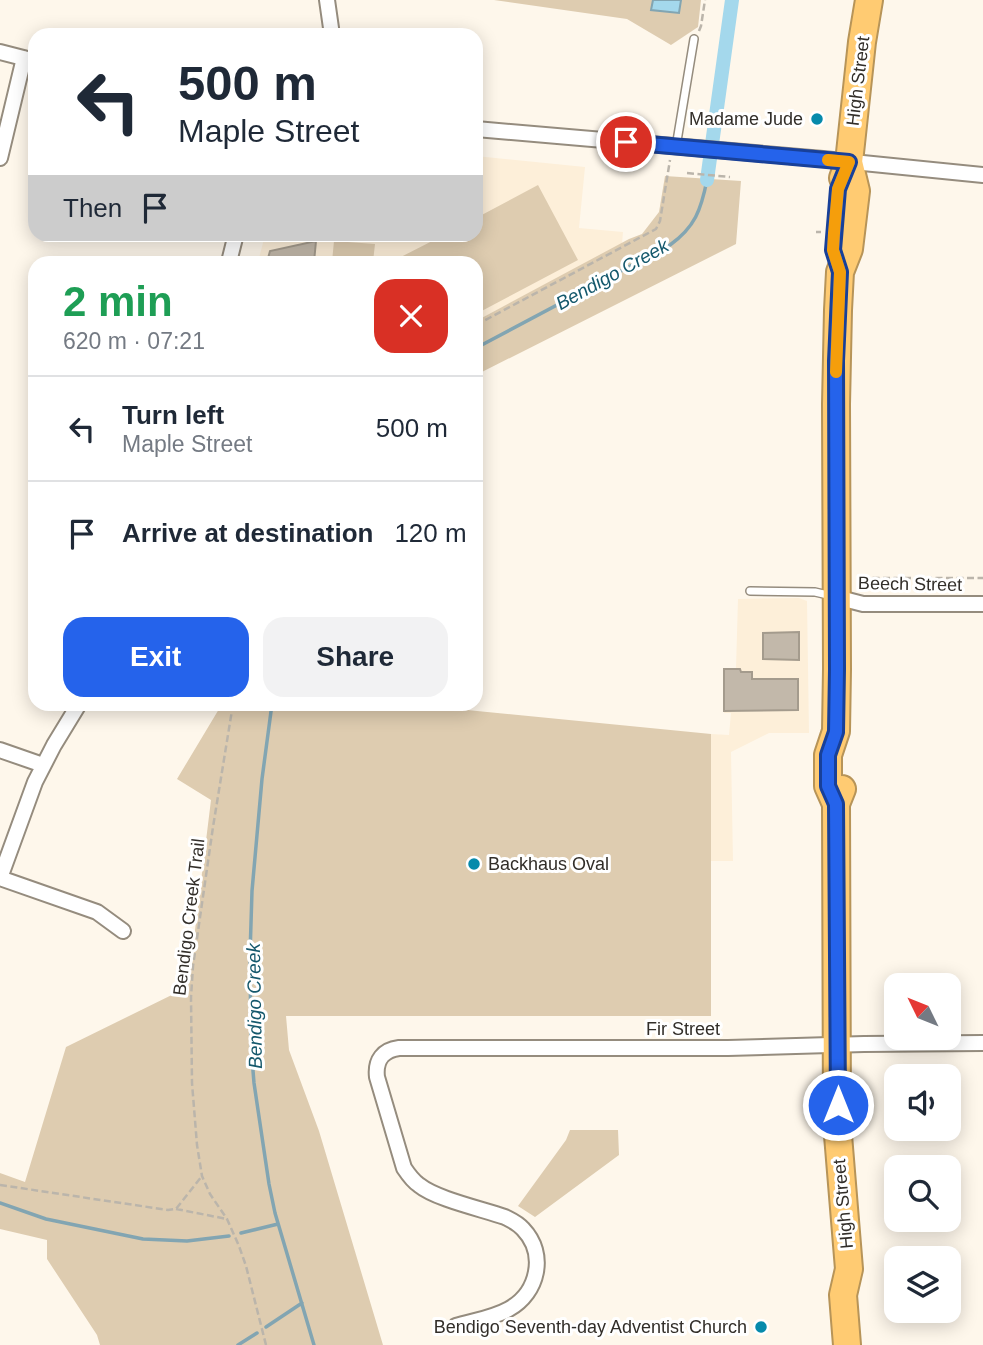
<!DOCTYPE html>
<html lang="en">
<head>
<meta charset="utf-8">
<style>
	body { margin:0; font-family:Arial,sans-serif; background:#f2f2f3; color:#1f2937; height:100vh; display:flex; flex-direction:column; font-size:26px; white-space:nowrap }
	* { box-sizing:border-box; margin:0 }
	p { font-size:23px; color:#747a83 }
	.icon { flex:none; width:38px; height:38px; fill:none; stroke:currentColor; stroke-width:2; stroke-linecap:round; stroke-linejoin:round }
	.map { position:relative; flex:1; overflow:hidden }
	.panel { position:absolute; left:28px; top:256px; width:455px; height:455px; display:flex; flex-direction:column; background:#fff; border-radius:21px; box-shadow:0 4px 18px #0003 }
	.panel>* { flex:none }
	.banner { position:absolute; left:28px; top:28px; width:455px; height:214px; border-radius:21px; box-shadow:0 4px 18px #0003; background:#fff; color:#1f2937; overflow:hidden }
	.needle { width:46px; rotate:313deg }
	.controls { position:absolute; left:884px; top:973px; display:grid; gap:14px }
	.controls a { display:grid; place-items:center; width:77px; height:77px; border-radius:14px; background:#fff; box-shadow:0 4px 18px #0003; font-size:35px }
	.pin { position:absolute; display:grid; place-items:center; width:60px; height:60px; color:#fff; margin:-30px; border:4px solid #fff; border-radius:50%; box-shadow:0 2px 7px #0007 }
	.me { position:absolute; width:77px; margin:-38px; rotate:0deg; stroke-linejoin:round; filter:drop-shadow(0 0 5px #0008) }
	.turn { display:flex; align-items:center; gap:24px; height:147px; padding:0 35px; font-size:32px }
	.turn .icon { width:91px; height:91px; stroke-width:2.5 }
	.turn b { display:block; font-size:49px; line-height:60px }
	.then { display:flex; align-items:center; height:66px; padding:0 35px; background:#0003; gap:14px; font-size:26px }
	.round { display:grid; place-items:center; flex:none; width:74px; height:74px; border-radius:21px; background:#f2f2f3 }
	.overview { display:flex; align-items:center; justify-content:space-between; height:119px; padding:0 35px }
	h1 { font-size:42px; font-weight:800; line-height:52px; color:#1e9e55 }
	.primary-button { display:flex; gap:14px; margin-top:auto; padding:14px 35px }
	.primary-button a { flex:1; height:80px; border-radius:21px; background:#2563eb; color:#fff; font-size:28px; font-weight:800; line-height:80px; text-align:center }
	.primary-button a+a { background:#f2f2f3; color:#1f2937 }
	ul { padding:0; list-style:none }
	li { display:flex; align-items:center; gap:21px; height:105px; padding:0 35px; border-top:2px solid #e0e1e3 }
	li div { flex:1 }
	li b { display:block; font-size:26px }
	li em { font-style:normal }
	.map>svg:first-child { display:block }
	.built { fill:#fdefd9 }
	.green { fill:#deccb0 }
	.water { fill:#a4d8ec; stroke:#82a5b2; stroke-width:2 }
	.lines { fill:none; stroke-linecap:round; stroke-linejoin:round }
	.stream { stroke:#82a5b2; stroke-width:3.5 }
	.canal { stroke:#a4d8ec; stroke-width:14 }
	.building { fill:#c2b8aa; stroke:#a49b8d; stroke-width:2 }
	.lane-casing { stroke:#958c7e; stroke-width:10 }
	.street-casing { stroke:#958c7e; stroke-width:18 }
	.highway-casing { stroke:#b79458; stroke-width:30 }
	.path { stroke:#bbb5ab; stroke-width:2.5; stroke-dasharray:7 3.5; stroke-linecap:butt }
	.lane { stroke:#fff; stroke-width:7 }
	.street { stroke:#fff; stroke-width:14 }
	.highway { stroke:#ffcb72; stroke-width:26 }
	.route-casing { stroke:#184099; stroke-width:18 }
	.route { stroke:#2563eb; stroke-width:12 }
	.slow { stroke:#f59e0b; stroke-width:12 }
	.poi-dot { fill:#068aab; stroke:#fff; stroke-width:2.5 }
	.labels { text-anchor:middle; stroke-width:6; stroke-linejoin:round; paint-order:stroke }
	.street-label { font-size:18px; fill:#322e29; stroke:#fff }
	.poi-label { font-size:18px; fill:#322e29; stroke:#fff; text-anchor:end }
	.water-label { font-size:19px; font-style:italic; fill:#14586c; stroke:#fff }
</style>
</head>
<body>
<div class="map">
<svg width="983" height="1345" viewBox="0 0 983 1345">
	<rect width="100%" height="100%" fill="#fef7eb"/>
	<path class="built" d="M476 156 585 167 579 228 623 232 622 244 476 321V262H258L265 235 476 234Z
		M799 598 807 601 809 733H769L731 752 733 861H711V734L729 735 731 713H724V669L736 668 738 599Z"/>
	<path class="green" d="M494 0H701L698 27 671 45 627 19Z
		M665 176 741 181 736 244 476 375V321L629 239 642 234 659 212Z
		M538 185 578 260 476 314V262H391L444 235 476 234V218Z
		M334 241 375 244 373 262H332Z
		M222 704H406L711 734V1016H286L289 1050 319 1131 383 1345H100L97 1335 47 1259V1240L0 1229V1173L25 1182 66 1047 188 987 211 800 177 779Z
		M570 1130H618L619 1155 535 1217 518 1206 566 1140Z"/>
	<path class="water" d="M653 0H681L679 13 651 10Z"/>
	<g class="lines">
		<path class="stream" d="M476 348 670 245C695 227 701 210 707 180
			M272 704 262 779 252 891 250 955 251 1046 254 1083 269 1184 275 1213 314 1345
			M0 1203 46 1219 143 1239 187 1241 229 1236
			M241 1233 278 1224
			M266 1327 302 1303
			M238 1345 257 1333"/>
		<path class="canal" d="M707 180 732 0"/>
	</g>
	<path class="building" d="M316 241 314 262H267L270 251Z
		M799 632V660L763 659V633Z
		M724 669H740L741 672H752V679H798V710L724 711Z"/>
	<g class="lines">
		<g class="lane-casing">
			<path id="lane" d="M676 147 694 39
				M750 591 815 592 832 596"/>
		</g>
		<g class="street-casing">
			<path id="street" d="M327 0 332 35
				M0 52 35 61
				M476 129 823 159 983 175
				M0 158 24 58
				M229 262 236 234
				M836 597 863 604H983
				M0 750 43 765
				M0 878 35 782 54 745 79 704
				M0 878 97 912 123 931
				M456 1326C473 1321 493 1318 509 1309 538 1293 547 1254 523 1229 518 1223 511 1220 505 1217 482 1209 436 1199 419 1185 413 1181 408 1174 404 1168L377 1077C375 1060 383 1050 399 1048H728L864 1044 983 1043"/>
		</g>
		<g class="highway-casing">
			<path id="highway" d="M843 178 849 162 862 42 869 0
				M842 789 836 804 837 1123 849 1269 843 1295 847 1345
				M836 804 828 786V755L836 731 837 669 836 404 838 310 840 272 849 249 856 191 849 162"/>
		</g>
		<path class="path" d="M699 31 701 26 705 0
			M687 173 730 177
			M816 232H821
			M476 325 656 229 660 221 670 160
			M862 578H983
			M233 704 213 827 193 966 191 997 192 1083 197 1145 202 1176 210 1194 227 1219 239 1246 246 1266 266 1345
			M0 1185 168 1210 176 1209 202 1176
			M176 1209 227 1219"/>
		<use href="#lane" class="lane"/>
		<use href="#street" class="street"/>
		<use href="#highway" class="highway"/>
	</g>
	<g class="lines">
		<g class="route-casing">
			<path id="route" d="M626 142 849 162 838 189 833 250 840 272 836 361 837 669 836 732 828 755V786L836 804 838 1105"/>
		</g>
		<use href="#route" class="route"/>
		<path class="slow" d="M828 160 849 162 838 189 834 233 833 250 840 272 836 372"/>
	</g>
	<g class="poi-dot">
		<circle cx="817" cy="119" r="7"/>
		<circle cx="474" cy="864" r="7"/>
		<circle cx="761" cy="1327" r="7"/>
	</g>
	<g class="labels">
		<g class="street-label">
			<text transform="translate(858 81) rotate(-83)" y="6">High Street</text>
			<text transform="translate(910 584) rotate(1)" y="6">Beech Street</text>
			<text transform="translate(189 917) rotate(-83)" y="6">Bendigo Creek Trail</text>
			<text x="683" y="1035">Fir Street</text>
			<text transform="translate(843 1204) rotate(-95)" y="6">High Street</text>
		</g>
		<g class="poi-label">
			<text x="803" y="125">Madame Jude</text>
			<text x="488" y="870" text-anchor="start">Backhaus Oval</text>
			<text x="747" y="1333">Bendigo Seventh-day Adventist Church</text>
		</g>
		<g class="water-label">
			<text transform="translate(612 274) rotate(-29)" y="7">Bendigo Creek</text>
			<text transform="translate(254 1006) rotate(-91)" y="7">Bendigo Creek</text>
		</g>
	</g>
</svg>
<div class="controls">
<a><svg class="needle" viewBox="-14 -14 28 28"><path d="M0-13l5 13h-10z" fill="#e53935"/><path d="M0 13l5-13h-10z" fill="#747a83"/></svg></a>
<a><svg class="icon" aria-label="sound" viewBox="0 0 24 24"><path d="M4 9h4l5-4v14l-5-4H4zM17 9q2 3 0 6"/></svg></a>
<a><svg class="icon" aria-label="search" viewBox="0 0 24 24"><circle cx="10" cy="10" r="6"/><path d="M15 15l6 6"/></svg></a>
<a><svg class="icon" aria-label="layers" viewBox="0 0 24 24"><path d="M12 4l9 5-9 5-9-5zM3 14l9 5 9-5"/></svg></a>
</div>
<div class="pin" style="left:626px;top:142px;background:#d93025"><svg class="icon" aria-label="arrive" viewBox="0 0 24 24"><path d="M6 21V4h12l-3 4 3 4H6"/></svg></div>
<svg class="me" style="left:838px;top:1105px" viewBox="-20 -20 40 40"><circle r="17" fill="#2563eb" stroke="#fff" stroke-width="3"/><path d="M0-11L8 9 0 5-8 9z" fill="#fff"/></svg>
<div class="banner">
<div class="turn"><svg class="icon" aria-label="left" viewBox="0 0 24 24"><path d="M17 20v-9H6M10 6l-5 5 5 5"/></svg><div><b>500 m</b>Maple Street</div></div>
<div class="then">Then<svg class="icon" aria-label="arrive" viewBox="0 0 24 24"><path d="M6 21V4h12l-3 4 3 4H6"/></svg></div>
</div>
<section class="panel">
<div class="overview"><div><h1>2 min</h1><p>620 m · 07:21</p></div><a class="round" style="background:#d93025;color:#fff"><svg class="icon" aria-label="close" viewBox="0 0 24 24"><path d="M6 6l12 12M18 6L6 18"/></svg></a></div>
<ul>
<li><svg class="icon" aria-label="left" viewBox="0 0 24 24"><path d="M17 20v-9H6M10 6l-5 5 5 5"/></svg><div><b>Turn left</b><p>Maple Street</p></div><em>500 m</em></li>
<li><svg class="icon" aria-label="arrive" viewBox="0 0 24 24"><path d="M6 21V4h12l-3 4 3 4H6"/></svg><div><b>Arrive at destination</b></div><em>120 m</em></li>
</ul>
<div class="primary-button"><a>Exit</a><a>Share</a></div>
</section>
</div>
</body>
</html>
